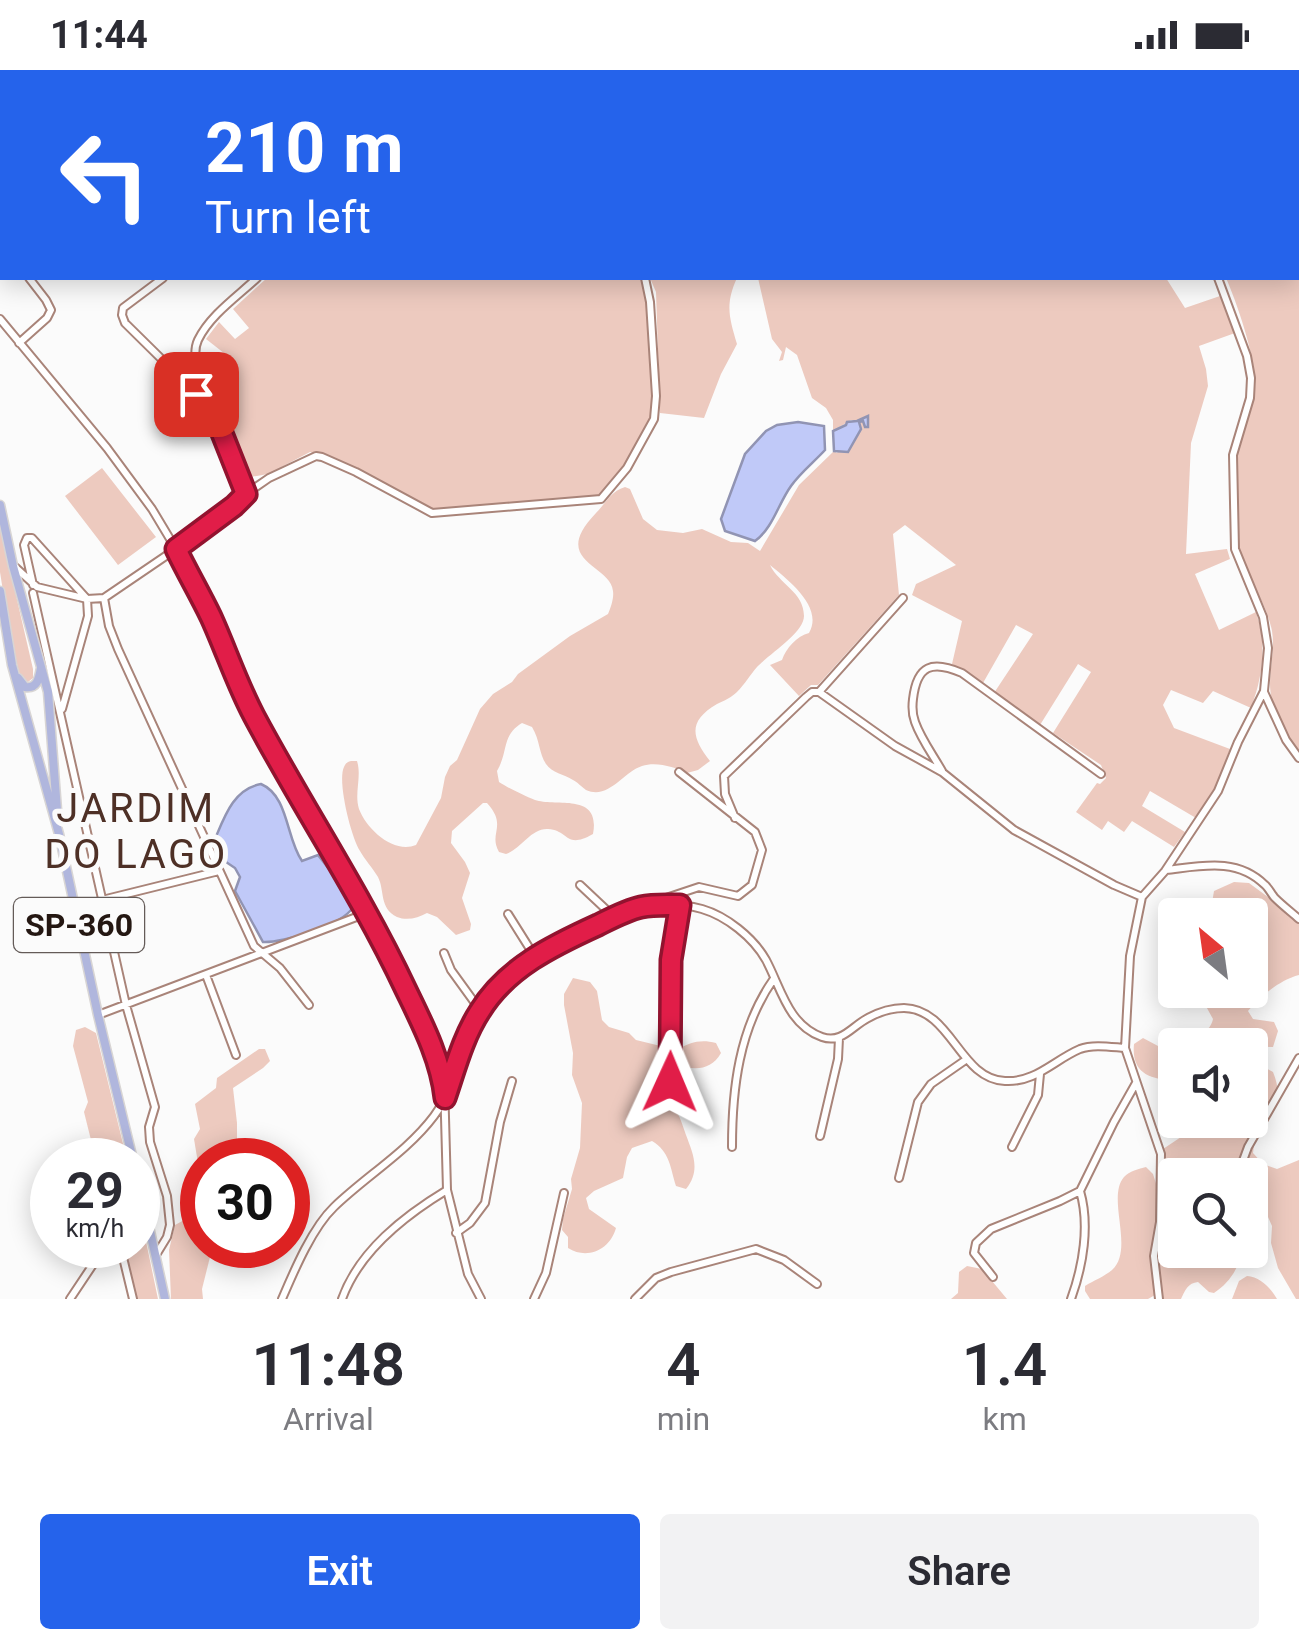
<!DOCTYPE html>
<html lang="en">
<head>
<meta charset="utf-8">
<style>
	body { margin:0; font-family:Roboto,sans-serif; background:#f2f2f3; color:#2b2b33; height:100vh; display:flex; flex-direction:column; font-size:38px; white-space:nowrap }
	* { box-sizing:border-box; margin:0 }
	p { font-size:32px; color:#7c7c81 }
	.icon { flex:none; width:55px; height:55px; fill:none; stroke:currentColor; stroke-width:2; stroke-linecap:round; stroke-linejoin:round }
	.map { position:relative; height:1229px; overflow:hidden }
	.panel { display:flex; flex-direction:column; background:#fff; flex:1 }
	.panel>* { flex:none }
	.hud { position:absolute; left:0px; top:0px; width:1300px; height:210px; box-shadow:0 5px 25px #0003; background:#2563eb; color:#fff; overflow:hidden }
	.needle { width:65px; rotate:331deg }
	.tools { position:absolute; left:1158px; top:828px; display:grid; gap:20px }
	.tools a { display:grid; place-items:center; width:110px; height:110px; border-radius:10px; background:#fff; box-shadow:0 5px 25px #0003; font-size:50px }
	.speed { position:absolute; left:30px; top:1068px; display:flex; gap:20px; font-size:50px; font-weight:700; text-align:center }
	.speed>* { display:grid; place-content:center; width:130px; height:130px; border-radius:50%; background:#fff; box-shadow:0 5px 25px #0003; line-height:1 }
	.speed small { font-size:25px; font-weight:400 }
	.speed .limit { border:15px solid #d22; background:#fff; color:#111 }
	.pin { position:absolute; display:grid; place-items:center; width:85px; height:85px; color:#fff; margin:-42px; border-radius:20px; box-shadow:0 5px 15px #0006 }
	.me { position:absolute; width:110px; margin:-55px; rotate:1deg; stroke-linejoin:round; filter:drop-shadow(0 0 8px #0008) }
	.turn { display:flex; align-items:center; gap:35px; height:210px; padding:0 40px; font-size:45px }
	.turn .icon { width:130px; height:130px; stroke-width:2.5 }
	.turn b { display:block; font-size:70px; line-height:85px }
	.eta { display:flex; justify-content:space-evenly; align-items:center; height:170px; text-align:center }
	.eta b { font-size:60px; font-weight:600; line-height:70px }
	.cta { display:flex; gap:20px; margin-top:auto; padding:20px 40px }
	.cta a { flex:1; height:115px; border-radius:10px; background:#2563eb; color:#fff; font-size:40px; font-weight:600; line-height:115px; text-align:center }
	.cta a+a { background:#f2f2f3; color:#2b2b33 }
	.status { display:flex; justify-content:space-between; align-items:center; height:70px; padding:0 50px; background:#fff; direction:ltr }
	.status svg { height:28px; fill:currentColor }
	.map>svg:first-child { display:block }
	.green { fill:#edcabf }
	.water { fill:#c0c9f8; stroke:#9194b3; stroke-width:2.5 }
	.lines { fill:none; stroke-linecap:round; stroke-linejoin:round }
	.minor-casing { stroke:#a98479; stroke-width:10 }
	.major-casing { stroke:#d8d5d4; stroke-width:11 }
	.minor { stroke:#fff; stroke-width:6 }
	.major { stroke:#b0b6dd; stroke-width:8 }
	.route-casing { stroke:#92132f; stroke-width:25 }
	.route { stroke:#e11d48; stroke-width:18 }
	.labels { text-anchor:middle; stroke-width:10; stroke-linejoin:round; paint-order:stroke }
	.shield { fill:#fbfbfb; stroke:#645b58; stroke-width:2.5 }
	.shield-label { font-size:32px; font-weight:bold; fill:#241712 }
	.quarter-label { font-size:40px; letter-spacing:2.5px; fill:#4e3026; stroke:#fbfbfb }
</style>
</head>
<body>
<div class="status"><b>11:44</b><svg viewBox="0 0 49 12"><path d="M0 12V9h3v3zM5 12V6h3v6zM10 12V3h3v9zM15 12V0h3v12zM26 1h20v11H26zM47 4h2v5h-2z"/></svg></div>
<div class="map">
<svg width="1299" height="1229" viewBox="0 0 1299 1229">
	<rect width="100%" height="100%" fill="#fbfbfb"/>
	<path class="green" d="M644 0H1022L1024 2H643Z
		M1078 0H1269V2H1080Z
		M1299 191V683C1286 663 1270 639 1270 614 1270 596 1275 579 1272 561 1266 528 1241 501 1236 468 1233 445 1234 391 1240 369 1245 352 1254 335 1255 318 1257 291 1237 233 1226 208H1298Z
		M267 208H641L646 230 653 321 651 347 624 397 600 426 593 428 434 441 353 397 310 382 268 404 245 408 213 322 237 313 229 287 206 269 219 252 235 269 249 258 233 239Z
		M650 208H737C725 234 729 247 737 274L721 304 704 348 660 343 656 222Z
		M758 208H1166L1185 238 1220 226 1235 263 1199 276 1206 299 1208 316 1191 373 1186 484 1227 479 1230 489 1195 504 1219 560 1256 542C1267 574 1263 606 1251 638L1213 621 1203 633 1171 620 1163 635 1174 658 1230 679 1214 722 1196 748 1150 721 1142 736 1185 762 1174 777 1132 751 1124 762 1108 751 1102 760 1076 742 1097 713 1100 714 1106 708 1101 695 1053 663 1091 602 1078 594 1040 655 994 623 1033 564 1016 555 983 613 952 594 962 551 912 525 916 514 956 495 905 455 893 464 899 525 818 615H811L799 626 770 595 782 590C786 578 797 566 809 563 824 537 788 510 770 495 779 514 804 522 804 546 804 563 769 584 757 597 750 605 745 614 737 622 732 627 724 631 717 634 688 651 691 667 710 691L698 700 687 703C675 697 656 691 642 696 623 702 609 730 586 720 583 718 576 711 573 710 564 704 552 703 546 694 539 684 540 670 532 657L522 653C501 666 509 680 497 701L499 712C508 718 525 726 535 730 556 737 601 722 593 764 565 780 569 760 548 759 531 758 521 779 506 784L499 782C488 763 508 756 487 733H483L452 761 451 773 465 792 470 803 462 828 471 854 470 860 456 865 437 847 427 843C418 848 407 851 397 847 379 838 385 821 378 807 372 797 365 790 360 781 351 767 337 711 344 697 347 690 351 691 357 691 362 707 354 723 359 739 367 760 394 784 416 775L441 728 445 707 450 696 457 690 480 639 493 624 512 612 518 604 570 566 608 544C611 537 614 528 613 521 610 494 549 492 596 443 606 433 611 421 625 417L630 419 643 449 657 460 683 463 702 459 731 472 748 473 760 481 799 415 834 381 837 383 857 351 851 350 833 361V350L826 338 812 328 797 285 786 277 783 290 779 291 782 282 772 269Z
		M102 398 156 467 118 495 65 426Z
		M0 456 33 599V608L28 612 20 606 10 566 0 502Z
		M1234 812 1249 813 1299 850V905C1280 910 1260 926 1248 941L1253 949 1274 952 1278 961 1273 977 1177 975C1191 971 1210 964 1213 949L1197 920H1250V845H1210L1214 821Z
		M573 908 590 912 597 921 602 950 609 957 629 963 636 970 677 980C690 972 701 969 716 973L721 983C710 1002 693 1000 674 994L664 999 658 1007C659 1023 668 1030 677 1042 681 1049 683 1057 686 1065 693 1084 701 1100 686 1119L676 1116C670 1097 670 1082 652 1071L632 1078 627 1087 623 1108 594 1121 586 1128 589 1139 616 1158C610 1180 587 1190 568 1178V1167L562 1160 563 1149 572 1119 571 1109 580 1078 582 1033 572 1005 573 983 564 935V924Z
		M85 957 96 963 127 1090H96L84 1042 88 1032 73 976 76 960Z
		M1143 968 1158 976H1175V1010C1150 1010 1131 1003 1134 974Z
		M259 979H265L270 991 263 998 233 1018 237 1053V1085L226 1090H202V1175H213L202 1219 203 1229H171L169 1180 175 1155 197 1143 199 1132 193 1101 198 1093 194 1069 200 1059 195 1034 216 1018 217 1008Z
		M1250 989 1273 1002C1290 1043 1255 1052 1253 1083L1263 1094 1277 1099 1299 1090V1229H1296L1278 1198 1271 1173 1272 1156 1268 1147 1264 1145 1250 1151V1105H1180L1177 1099 1162 1100 1160 1081 1181 1067 1187 1050H1250Z
		M1146 1097 1153 1104 1159 1123 1170 1127 1175 1124V1180H1194C1206 1197 1216 1187 1232 1186L1239 1192C1234 1205 1226 1215 1214 1223L1209 1222 1198 1212C1188 1213 1185 1220 1181 1229H1159L1155 1225 1148 1229H1090L1085 1221V1216C1093 1211 1105 1206 1112 1200 1135 1179 1106 1128 1124 1107 1129 1101 1139 1099 1146 1097Z
		M138 1133 158 1229H136L125 1175H138Z
		M967 1196 982 1199 1007 1229H951L958 1223 959 1202Z
		M1247 1206C1260 1207 1271 1218 1277 1229H1232L1239 1211Z"/>
	<path class="water" d="M868 346V357H865L863 351 859 352 861 359 848 382 834 381 833 361 846 355 847 352 857 351Z
		M798 352 824 356 825 380C814 392 800 403 791 416 778 434 773 458 755 471L725 461 721 449 745 384 766 361 777 355Z
		M261 714C289 726 286 769 302 791L318 785 347 822 353 837C343 855 283 873 263 872L235 821 240 807 235 798 226 792 215 769C225 745 234 719 261 714Z"/>
	<g class="lines">
		<g class="minor-casing">
			<path id="minor" d="M7 0 9 2
				M269 0V2
				M458 0 465 2
				M1074 0 1076 2
				M95 2 97 0
				M197 2 200 0
				M615 2 618 0
				M639 2V0
				M0 106H2
				M0 160 2 163
				M163 208 123 238 122 245 125 253 197 324 209 333
				M0 249 107 378 152 439 176 479 211 549 252 644 319 763 355 820 391 887 433 980 444 1011 447 1120 468 1204 481 1229
				M19 273 47 248 51 240 46 230 29 208
				M183 310 195 290
				M246 424 269 408 316 386 322 387 356 402 432 443 601 429 627 398 654 349 656 326 650 232 645 208
				M15 497 37 517 87 529 104 528
				M33 515 24 475 27 468H32L87 529
				M33 523 126 935 155 1037 149 1057 150 1072 167 1126 170 1155 167 1167 156 1185
				M104 528 109 556 118 579 254 876 280 898 309 935
				M104 528 176 479 234 436 246 424C240 407 234 389 227 373 217 348 186 295 198 270 210 245 238 226 257 208
				M819 622 895 676 942 702 1014 760 1114 815 1142 827
				M1264 622 1286 670 1299 688
				M62 639 88 546 87 529
				M942 701C933 685 921 669 915 652 912 644 912 637 913 629 917 595 932 590 962 603L1101 704
				M735 748 725 724 724 706 806 627 812 622H819L903 528
				M1166 800C1201 796 1237 787 1265 815 1268 817 1272 825 1275 828 1282 835 1291 842 1299 849
				M580 815 614 847
				M102 830 219 801
				M657 831 699 817 738 826 752 815 762 780 755 762 679 702
				M508 844 535 887
				M444 883 451 900 480 940
				M206 905 236 985
				M98 945 367 843
				M670 1012 671 889 680 835
				M820 1066 838 989 839 968
				M732 1077C732 1019 739 959 773 910
				M1012 1077 1038 1025 1040 1004
				M1241 1096 1248 1077 1299 988
				M899 1108 918 1032 931 1014 967 989
				M456 1163 470 1153 485 1133 500 1052 512 1011
				M120 1175 133 1229
				M993 1207 974 1183 976 1173 991 1159 1060 1131 1080 1121
				M70 1229 106 1175
				M282 1229C294 1201 312 1158 334 1137 366 1106 407 1082 434 1046 457 1015 460 974 479 942 506 898 555 874 600 854 613 848 627 840 642 837 661 833 683 834 702 839 726 846 753 867 766 890 781 918 788 955 822 967 842 974 852 956 868 948 879 942 892 938 904 938 952 939 959 1009 1005 1011 1035 1013 1054 990 1080 979 1093 974 1111 977 1125 978
				M342 1229C359 1181 404 1146 447 1120
				M534 1229 546 1203 564 1123
				M635 1229 656 1208 671 1202 756 1179 784 1190 817 1214
				M1071 1229C1083 1196 1090 1155 1080 1121L1114 1052 1136 1013
				M1159 1229 1154 1186 1160 1152 1161 1084 1125 978 1130 886 1142 827 1165 801 1218 721 1238 672 1264 621 1268 578 1263 547 1235 479 1233 385 1250 328 1251 308 1247 286 1218 208"/>
		</g>
		<g class="major-casing">
			<path id="major" d="M0 435 13 496 48 622 57 740
				M0 521 12 595 59 764 98 945 133 1090
				M18 608 25 617C37 619 39 609 41 598
				M138 1107 165 1229"/>
		</g>
		<use href="#minor" class="minor"/>
		<use href="#major" class="major"/>
	</g>
	<g class="lines">
		<g class="route-casing">
			<path id="route" d="M196 324 210 333 246 424 234 436 176 479C187 502 200 524 211 547 226 580 237 614 254 646 303 738 362 826 406 920 423 955 441 990 445 1028 455 999 463 967 480 941 506 898 554 875 598 855 612 848 627 840 641 837 654 834 667 835 680 835L671 890 670 1012"/>
		</g>
		<use href="#route" class="route"/>
	</g>
	<g class="labels">
		<rect class="shield" x="14" y="828" width="130" height="54" rx="8"/>
		<g class="shield-label">
			<text x="79" y="866">SP-360</text>
		</g>
		<g class="quarter-label">
			<text x="136" y="752">JARDIM<tspan x="136" dy="46">DO LAGO</tspan></text>
		</g>
	</g>
</svg>
<div class="tools">
<a><svg class="needle" viewBox="-14 -14 28 28"><path d="M0-13l5 13h-10z" fill="#e53935"/><path d="M0 13l5-13h-10z" fill="#7c7c81"/></svg></a>
<a><svg class="icon" aria-label="sound" viewBox="0 0 24 24"><path d="M4 9h4l5-4v14l-5-4H4zM17 9q2 3 0 6"/></svg></a>
<a><svg class="icon" aria-label="search" viewBox="0 0 24 24"><circle cx="10" cy="10" r="6"/><path d="M15 15l6 6"/></svg></a>
</div>
<div class="speed"><div>29<small>km/h</small></div><div class="limit">30</div></div>
<div class="pin" style="left:196px;top:324px;background:#d93025"><svg class="icon" aria-label="arrive" viewBox="0 0 24 24"><path d="M6 21V4h12l-3 4 3 4H6"/></svg></div>
<svg class="me" style="left:670px;top:1012px" viewBox="-20 -20 40 40"><path d="M0-17L14 15 0 8-14 15z" fill="#e11d48" stroke="#fff" stroke-width="4"/></svg>
<div class="hud">
<div class="turn"><svg class="icon" aria-label="left" viewBox="0 0 24 24"><path d="M17 20v-9H6M10 6l-5 5 5 5"/></svg><div><b>210 m</b>Turn left</div></div>
</div>
</div>
<section class="panel">
<div class="eta">
<div><b>11:48</b><p>Arrival</p></div>
<div><b>4</b><p>min</p></div>
<div><b>1.4</b><p>km</p></div>
</div>
<div class="cta"><a>Exit</a><a>Share</a></div>
</section>
</body>
</html>
